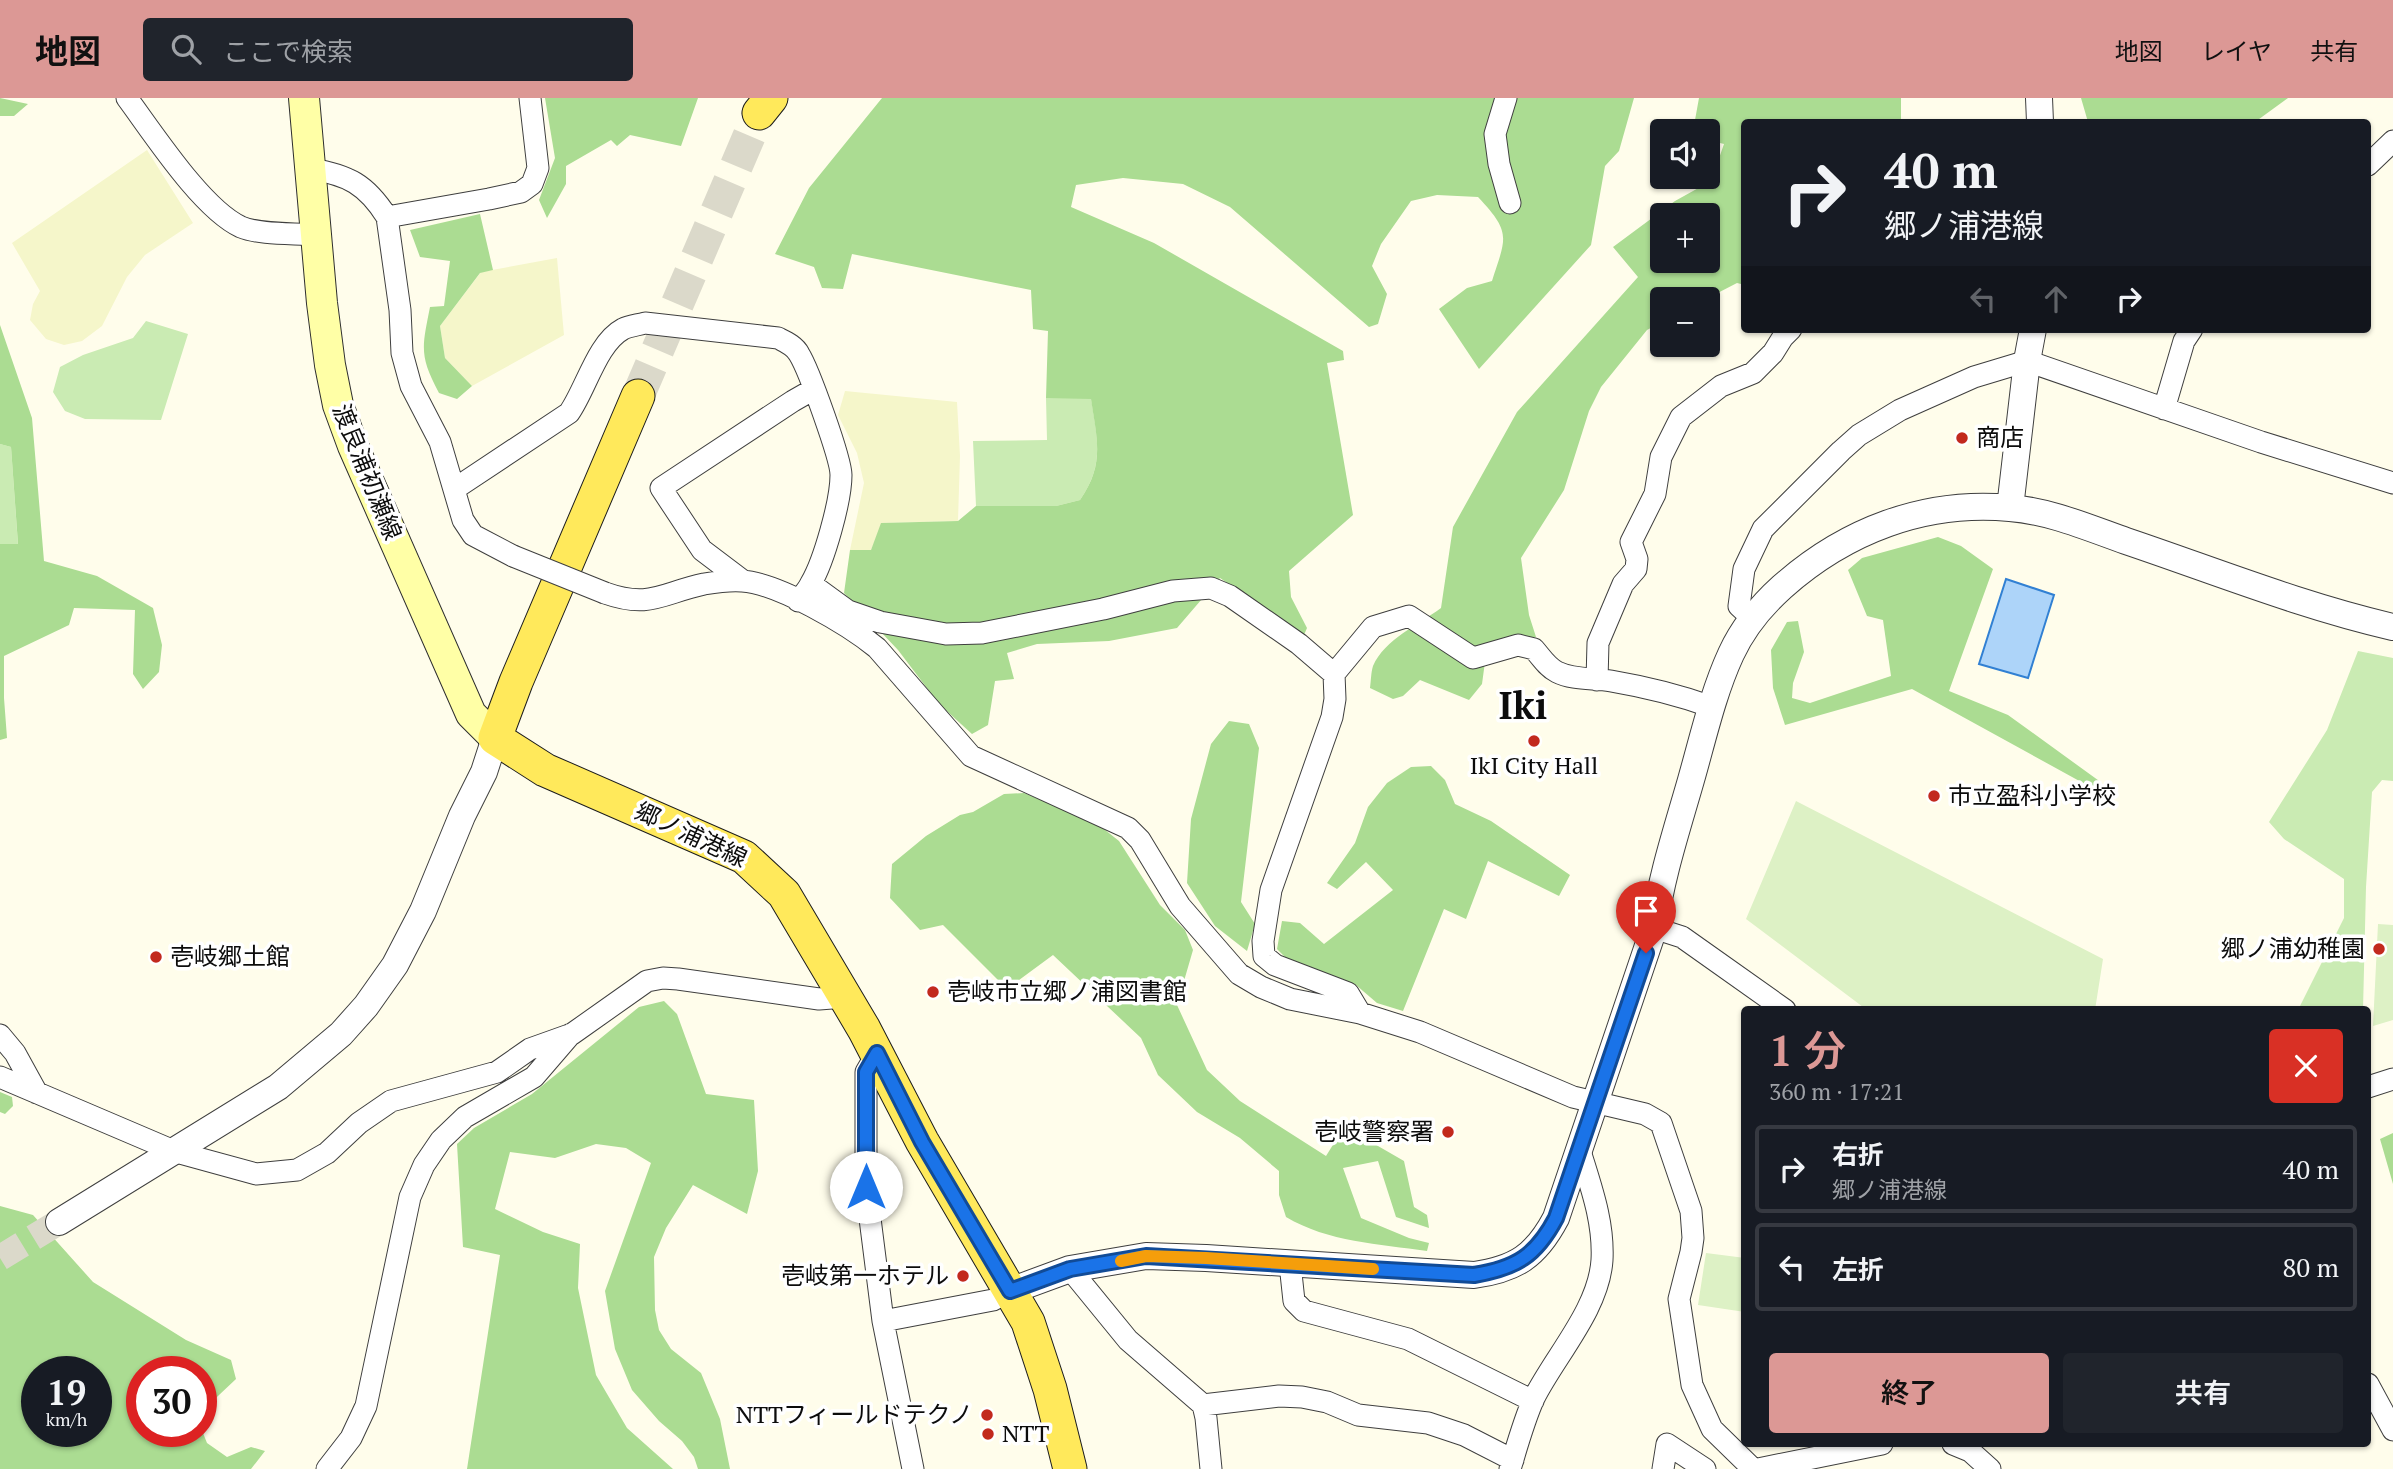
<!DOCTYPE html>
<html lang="ja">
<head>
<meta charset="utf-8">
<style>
	body { margin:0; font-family:"PT Serif","Noto Sans JP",serif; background:#20242c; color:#f1f3f6; height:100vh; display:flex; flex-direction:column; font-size:26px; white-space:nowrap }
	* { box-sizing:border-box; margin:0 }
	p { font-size:23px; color:#9ea1a6 }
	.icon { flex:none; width:38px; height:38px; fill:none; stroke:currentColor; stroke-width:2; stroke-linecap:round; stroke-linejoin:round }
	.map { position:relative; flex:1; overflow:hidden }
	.panel { position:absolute; left:1741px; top:908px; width:630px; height:441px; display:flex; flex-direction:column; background:#171b24; border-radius:7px; box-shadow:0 2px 5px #0004 }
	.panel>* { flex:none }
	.guide { position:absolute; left:1741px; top:21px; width:630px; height:214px; border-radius:7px; box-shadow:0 2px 5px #0004; background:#171b24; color:#f1f3f6; overflow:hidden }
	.fabs { position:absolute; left:1650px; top:21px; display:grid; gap:14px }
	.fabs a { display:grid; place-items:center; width:70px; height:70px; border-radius:7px; background:#171b24; box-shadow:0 2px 5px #0004; font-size:35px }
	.speed { position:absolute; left:21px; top:1258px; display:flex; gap:14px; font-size:35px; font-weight:700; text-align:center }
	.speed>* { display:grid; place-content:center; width:91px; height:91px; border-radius:50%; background:#171b24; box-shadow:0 2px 5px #0004; line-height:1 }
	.speed small { font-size:18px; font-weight:400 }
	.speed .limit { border:10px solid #d22; background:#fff; color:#111 }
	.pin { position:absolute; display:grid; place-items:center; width:60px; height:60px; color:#fff; margin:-72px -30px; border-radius:50% 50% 50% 0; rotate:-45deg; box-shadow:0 0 7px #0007 }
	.pin .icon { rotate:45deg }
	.me { position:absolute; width:77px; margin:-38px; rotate:0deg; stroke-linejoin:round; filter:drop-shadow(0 0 5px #0008) }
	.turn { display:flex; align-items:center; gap:24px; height:147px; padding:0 28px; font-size:32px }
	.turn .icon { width:91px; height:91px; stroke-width:2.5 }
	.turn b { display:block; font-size:49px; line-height:60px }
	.lanes { display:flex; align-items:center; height:66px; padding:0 28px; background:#0003; justify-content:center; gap:35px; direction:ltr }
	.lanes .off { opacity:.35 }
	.round { display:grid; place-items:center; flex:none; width:74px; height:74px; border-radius:7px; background:#20242c }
	.overview { display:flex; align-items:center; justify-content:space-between; height:119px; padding:0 28px }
	h1 { font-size:42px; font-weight:600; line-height:52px; color:#dc9895 }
	.action { display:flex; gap:14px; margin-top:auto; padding:14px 28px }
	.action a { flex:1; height:80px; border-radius:7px; background:#dc9895; color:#111; font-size:28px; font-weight:600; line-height:80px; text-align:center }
	.action a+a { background:#20242c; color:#f1f3f6 }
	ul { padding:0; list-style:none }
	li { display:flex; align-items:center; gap:21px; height:88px; margin:0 14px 10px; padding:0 14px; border:4px solid #363941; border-radius:7px }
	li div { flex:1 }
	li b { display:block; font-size:26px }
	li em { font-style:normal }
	header { display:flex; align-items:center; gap:42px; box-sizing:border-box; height:98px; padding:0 35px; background:#dc9895; color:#111 }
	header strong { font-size:33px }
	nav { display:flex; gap:38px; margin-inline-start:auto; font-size:24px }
	.search { width:490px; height:63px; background:#20242c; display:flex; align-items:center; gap:18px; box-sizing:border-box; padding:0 24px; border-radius:7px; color:#9ea1a6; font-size:26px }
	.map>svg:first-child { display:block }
	.farmland { fill:#f5f6ca }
	.green { fill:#caebb3 }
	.forest { fill:#abdc92; fill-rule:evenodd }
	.pitch { fill:#ddf1c5 }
	.water { fill:#add4f9; stroke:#3180d3; stroke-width:2 }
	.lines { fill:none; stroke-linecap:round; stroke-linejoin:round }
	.tertiary-tunnel { stroke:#dbd9ca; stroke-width:26; stroke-dasharray:26 13; stroke-linecap:butt }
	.primary-tunnel { stroke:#dbd9ca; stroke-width:33; stroke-dasharray:33 17; stroke-linecap:butt }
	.minor-casing { stroke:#3f3f3f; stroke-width:23 }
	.tertiary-casing { stroke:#3f3f3f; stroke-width:28 }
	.secondary-casing { stroke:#2e2e2e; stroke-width:32 }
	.primary-casing { stroke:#1d1d1d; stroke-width:35 }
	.minor { stroke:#fff; stroke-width:21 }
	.tertiary { stroke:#fff; stroke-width:26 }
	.secondary { stroke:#ffffa6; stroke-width:30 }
	.primary { stroke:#ffe95b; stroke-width:33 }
	.minor-bridge-casing { stroke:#3f3f3f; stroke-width:23; stroke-linecap:butt }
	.minor-bridge { stroke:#fff; stroke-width:21 }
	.route-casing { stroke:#114b97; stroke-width:18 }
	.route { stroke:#1a73e8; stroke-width:12 }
	.slow { stroke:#f59e0b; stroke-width:12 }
	.poi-dot { fill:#c2291e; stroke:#fff; stroke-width:2.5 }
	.labels { text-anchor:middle; stroke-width:7; stroke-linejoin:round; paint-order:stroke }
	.poi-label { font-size:24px; fill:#0c0c0c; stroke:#fff; text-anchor:start }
	.street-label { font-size:24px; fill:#0c0c0c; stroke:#fff }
	.town-label { font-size:38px; font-weight:bold; fill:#0c0c0c; stroke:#fff }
</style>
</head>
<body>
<header>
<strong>地図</strong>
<div class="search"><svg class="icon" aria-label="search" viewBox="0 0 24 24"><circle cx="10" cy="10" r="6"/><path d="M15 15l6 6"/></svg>ここで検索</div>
<nav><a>地図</a><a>レイヤ</a><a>共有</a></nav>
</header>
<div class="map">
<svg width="2393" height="1371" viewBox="0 0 2393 1371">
	<rect width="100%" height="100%" fill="#fffdeb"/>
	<path class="farmland" d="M147 52 193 125 145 157 127 179 102 228 82 243 64 247 46 241 30 222 33 206 40 193 12 145Z
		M557 160 564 237 472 288 445 260 440 228 481 174Z
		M845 293 957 304 960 358 958 423 882 425 871 452H850L864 385 857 355 838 317Z"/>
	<path class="green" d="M146 223 188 236 161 322 85 321 65 313 53 294 60 269 83 257 133 240Z
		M1046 300H1091C1097 341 1105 366 1080 402L1056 408H976L973 343 1047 342Z
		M0 346 11 349 18 447 0 446Z
		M2358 553 2393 560V683L2382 682 2372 694 2366 789 2363 912H2298L2344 820V781L2284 741 2269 724 2327 632Z"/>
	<path class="forest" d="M0 0 28 6 14 18H0Z
		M545 0H698L681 48 630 37 617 48 611 42 566 68V86L547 120 539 102 555 60Z
		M882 0H1634L1619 53 1605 68 1591 147 1479 271 1439 211 1467 190 1492 183C1506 139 1512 135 1478 99L1437 97 1411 103 1381 146 1372 168 1387 196 1378 226 1369 229 1230 109 1183 86 1123 80 1076 87 1071 109 1154 145 1343 253 1344 262 1327 265 1353 417 1289 473 1291 499 1307 530 1304 537 1220 480 1177 530 1109 543 1037 546 1007 555 1014 581 995 583 988 627 972 636 939 606 898 552 844 495 850 452H871L881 425 958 423 976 408H1056L1080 402C1105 366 1097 342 1091 301L1046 300 1048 233 1033 231 1031 192 852 156 843 191 822 190 814 169 775 156 809 90Z
		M1699 0H1901V24H1745V187L1737 185 1706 201H1662V224L1647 232 1601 289 1589 313 1564 392 1521 460 1529 517 1536 539 1487 549 1482 586 1469 602 1420 582 1403 598 1393 601 1370 590C1371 583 1371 574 1373 568 1385 541 1418 527 1441 510L1453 429 1517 314 1638 179 1613 149 1675 103 1711 83 1724 46 1708 42V33H1693ZM1662 117H1708V163H1662Z
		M2081 0H2288L2255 24H2088Z
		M480 116 493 172 480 175 440 228 445 260 472 288 457 301 439 295C419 257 422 250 430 209L444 208 450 163 420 159 410 132Z
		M0 227 32 320 44 463 97 478 153 510 162 547 159 574 143 591 133 576 135 512 74 510 69 527 4 558V600L7 640 0 642V446H18L11 349 0 346Z
		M1938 439 1961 448 1993 471 1949 593 2008 617 2102 685 2103 696 1912 591 1785 627 1773 590 1771 552 1787 524 1798 523 1804 554 1793 585 1792 600 1810 605 1891 578 1883 522 1867 518 1848 472 1862 460Z
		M1229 623 1249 626 1259 650 1241 804 1255 826 1247 853 1215 828 1187 785 1191 721 1211 646Z
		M1431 668 1445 682 1455 706 1491 723 1570 777 1559 798 1488 763 1466 821 1444 811 1403 913 1377 905 1356 887 1292 866 1277 851 1282 823 1300 825 1324 846 1393 792 1366 764 1337 791 1327 785 1355 745 1368 709 1387 685 1411 669Z
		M1024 695 1095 724 1119 743 1160 807 1185 832 1193 852 1177 907 1207 972 1240 1003 1326 1058 1341 1034 1352 1033 1404 1063 1414 1109 1427 1117 1429 1130 1396 1119 1378 1063 1343 1070 1361 1120 1409 1140 1429 1145 1427 1153C1379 1146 1328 1144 1286 1119L1279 1097V1073L1240 1040 1197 1014 1158 977 1141 940 1053 857 1007 891 943 827 920 832 890 800 892 766 926 738 960 717 973 714 1004 696Z
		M664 903 677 916 706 996 754 1002 758 1073 747 1116 693 1087 666 1130 654 1159 655 1212 659 1232 671 1251 701 1275 720 1321 730 1371H698L694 1359 682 1343 659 1323 632 1292 615 1251 605 1193 651 1065 626 1050 596 1046 555 1060 510 1054 495 1111 543 1134 580 1146 578 1190 596 1277 627 1330 673 1371H467L500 1157 463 1149 457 1046 474 1030 532 996 639 909Z
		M0 994 12 999 13 1008 5 1016 0 1014Z
		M2393 1035V1086L2380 1041Z
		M0 1108 33 1117 93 1184 186 1242 231 1262 236 1281 201 1314V1274H142V1334H201V1330L207 1345 227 1359 251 1349 265 1353 251 1371H0ZM37 1274H96V1334H37Z"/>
	<path class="pitch" d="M1796 703 2103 861 2095 912H1867L1746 821Z
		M2378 826 2393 827V922L2373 928Z
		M1706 1155 1745 1160V1214L1698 1207Z"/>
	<path class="water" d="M2006 481 2054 497 2028 580 1979 566Z"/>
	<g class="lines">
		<path class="tertiary-tunnel" d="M0 1160 59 1124"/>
		<path class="primary-tunnel" d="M638 298 759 15"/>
		<g class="minor-casing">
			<path id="minor" d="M127 0C153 35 202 111 241 129 260 137 295 135 316 137
				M1506 0 1495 36 1499 66 1510 105
				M2368 67 2393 43
				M311 71C348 77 366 86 387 119L400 212 402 255 411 288 440 344 463 422 473 437 513 458
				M387 119 489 101 521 94 532 86 538 70 530 0
				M2164 311 2184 243 2192 231
				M456 390 569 315C586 291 597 245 623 231 629 228 638 227 645 225L778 240C786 244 795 248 799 256 809 272 841 361 841 377 841 403 824 463 811 485 808 492 803 497 798 503
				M743 483 702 452 661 390 793 303 814 291
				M811 486 848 513 880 524 946 536 982 535 1103 511 1173 493 1211 490 1230 498 1299 546 1334 576
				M605 495C650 511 662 495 704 486 716 484 730 482 742 483 778 485 849 527 877 550L971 658 1128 730 1140 742 1180 808 1239 876 1261 889 1290 901 1360 915 1420 934 1573 999 1645 1016 1661 1025 1691 1113 1693 1140 1691 1154 1679 1201 1692 1287 1712 1331 1753 1371
				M1752 520 1739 508 1744 471 1763 431 1841 353 1859 337 1900 312 1974 279 2027 263 2261 344 2393 385
				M1597 582 1598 545 1623 486 1636 471 1637 461 1631 444 1655 396 1661 359 1681 319 1721 288 1753 275 1773 255 1783 239 1791 231
				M1654 830 1682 839 1785 912
				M1360 915 1348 895 1275 867 1264 858 1263 843 1271 792 1332 619 1335 601 1334 576 1373 529 1409 518 1473 560 1518 547 1534 551C1541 559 1547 569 1557 574 1573 582 1593 580 1611 583 1646 589 1679 597 1712 609
				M0 937 15 955 37 995
				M877 955 866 974V1089L883 1223 913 1371
				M0 979 176 1054 256 1076 297 1072 327 1055 359 1025 391 1003 497 974 530 951 572 936 647 883 663 880 678 881 819 901 845 899
				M2368 989 2393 981
				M1290 1166 1294 1203 1304 1213 1408 1241 1533 1303
				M1070 1171 1128 1242 1203 1307 1206 1320 1211 1371
				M883 1223 993 1202 1010 1193
				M2368 1286 2393 1332
				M1203 1307 1279 1298 1302 1299 1327 1304 1358 1317 1428 1325 1464 1337 1513 1362
				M1953 1346 1970 1353 1990 1371
				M327 1371 351 1340 366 1308 410 1099 424 1067 441 1042 465 1019 534 979 571 936
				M1510 1371C1517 1348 1524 1322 1534 1300 1555 1258 1599 1211 1602 1162 1604 1124 1591 1089 1580 1053
				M1663 1371 1667 1346 1705 1371
				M1758 1371 1882 1346"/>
		</g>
		<g class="tertiary-casing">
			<path id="tertiary" d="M2039 0 2040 24
				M2010 410 2027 263 2033 231
				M59 1124 278 989 341 936 366 908 395 867 423 813 462 718 484 674 495 640
				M1010 1193 1070 1171 1146 1158 1206 1160 1474 1177C1516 1171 1536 1158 1556 1120L1654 830C1661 779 1677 731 1691 682 1703 640 1713 595 1731 556 1743 530 1761 508 1782 489 1845 433 1924 402 2010 410 2050 413 2089 430 2126 443 2215 473 2302 508 2393 529"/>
		</g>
		<g class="secondary-casing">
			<path id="secondary" d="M304 0 322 205 330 267 338 307 353 348 471 616 495 640"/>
		</g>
		<g class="primary-casing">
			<path id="primary" d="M759 15 771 0
				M638 298 516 584 495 640 545 672 744 759 784 796 864 931 922 1043 1028 1224 1050 1291 1070 1371"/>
		</g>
		<use href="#minor" class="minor"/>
		<use href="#tertiary" class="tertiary"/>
		<use href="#secondary" class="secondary"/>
		<use href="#primary" class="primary"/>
		<g class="minor-bridge-casing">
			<path id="minor-bridge" d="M513 458 605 495"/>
		</g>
		<use href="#minor-bridge" class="minor-bridge"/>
	</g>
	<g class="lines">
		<g class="route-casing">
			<path id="route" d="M866 1089V974L877 955 922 1044 1010 1193 1070 1171 1146 1158 1474 1177C1516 1170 1536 1158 1556 1120L1646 855"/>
		</g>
		<use href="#route" class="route"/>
		<path class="slow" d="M1121 1163 1146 1158 1206 1160 1373 1171"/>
	</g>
	<g class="poi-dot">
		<circle cx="1962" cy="340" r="7"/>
		<circle cx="1534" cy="643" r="7"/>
		<circle cx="1934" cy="698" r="7"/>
		<circle cx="2379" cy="851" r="7"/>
		<circle cx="156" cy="859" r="7"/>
		<circle cx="933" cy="894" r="7"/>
		<circle cx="1448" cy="1034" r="7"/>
		<circle cx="963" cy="1178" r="7"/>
		<circle cx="987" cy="1317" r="7"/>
		<circle cx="988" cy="1336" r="7"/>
	</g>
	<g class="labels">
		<g class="poi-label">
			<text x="1976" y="348">商店</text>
			<text x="1534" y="676" text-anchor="middle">IkI City Hall</text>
			<text x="1948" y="706">市立盈科小学校</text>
			<text x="2365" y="859" text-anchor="end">郷ノ浦幼稚園</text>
			<text x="170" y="867">壱岐郷土館</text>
			<text x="947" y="902">壱岐市立郷ノ浦図書館</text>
			<text x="1434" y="1042" text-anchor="end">壱岐警察署</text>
			<text x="949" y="1186" text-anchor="end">壱岐第一ホテル</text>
			<text x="973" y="1325" text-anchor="end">NTTフィールドテクノ</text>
			<text x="1002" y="1344">NTT</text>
		</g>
		<g class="street-label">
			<text transform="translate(367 374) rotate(68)" y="8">渡良浦初瀬線</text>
			<text transform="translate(691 737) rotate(25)" y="8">郷ノ浦港線</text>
		</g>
		<g class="town-label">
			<text x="1523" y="621">Iki</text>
		</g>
	</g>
</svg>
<div class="fabs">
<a><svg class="icon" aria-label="sound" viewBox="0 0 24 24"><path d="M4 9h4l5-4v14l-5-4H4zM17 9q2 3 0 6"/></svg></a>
<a>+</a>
<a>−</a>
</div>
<div class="speed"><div>19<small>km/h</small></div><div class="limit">30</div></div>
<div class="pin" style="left:1646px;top:855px;background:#d93025"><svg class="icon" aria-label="arrive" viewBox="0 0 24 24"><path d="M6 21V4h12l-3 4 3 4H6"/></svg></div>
<svg class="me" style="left:866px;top:1089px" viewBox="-20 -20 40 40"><circle r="19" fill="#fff"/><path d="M0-13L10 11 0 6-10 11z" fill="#1a73e8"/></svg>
<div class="guide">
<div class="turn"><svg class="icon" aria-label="right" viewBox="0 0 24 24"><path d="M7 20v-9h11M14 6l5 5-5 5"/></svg><div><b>40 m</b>郷ノ浦港線</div></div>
<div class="lanes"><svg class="icon off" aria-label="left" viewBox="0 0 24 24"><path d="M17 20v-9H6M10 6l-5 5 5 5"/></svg><svg class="icon off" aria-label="ahead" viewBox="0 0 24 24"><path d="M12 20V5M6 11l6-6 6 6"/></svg><svg class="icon" aria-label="right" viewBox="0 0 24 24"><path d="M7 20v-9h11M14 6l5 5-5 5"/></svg></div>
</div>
<section class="panel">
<div class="overview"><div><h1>1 分</h1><p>360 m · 17:21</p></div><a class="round" style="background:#d93025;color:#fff"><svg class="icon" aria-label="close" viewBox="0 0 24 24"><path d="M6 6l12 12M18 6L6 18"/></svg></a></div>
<ul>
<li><svg class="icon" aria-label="right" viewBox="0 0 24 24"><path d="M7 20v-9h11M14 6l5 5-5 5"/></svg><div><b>右折</b><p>郷ノ浦港線</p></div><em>40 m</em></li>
<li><svg class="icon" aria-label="left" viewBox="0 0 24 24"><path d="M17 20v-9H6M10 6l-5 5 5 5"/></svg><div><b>左折</b></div><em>80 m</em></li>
</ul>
<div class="action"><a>終了</a><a>共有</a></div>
</section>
</div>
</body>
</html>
